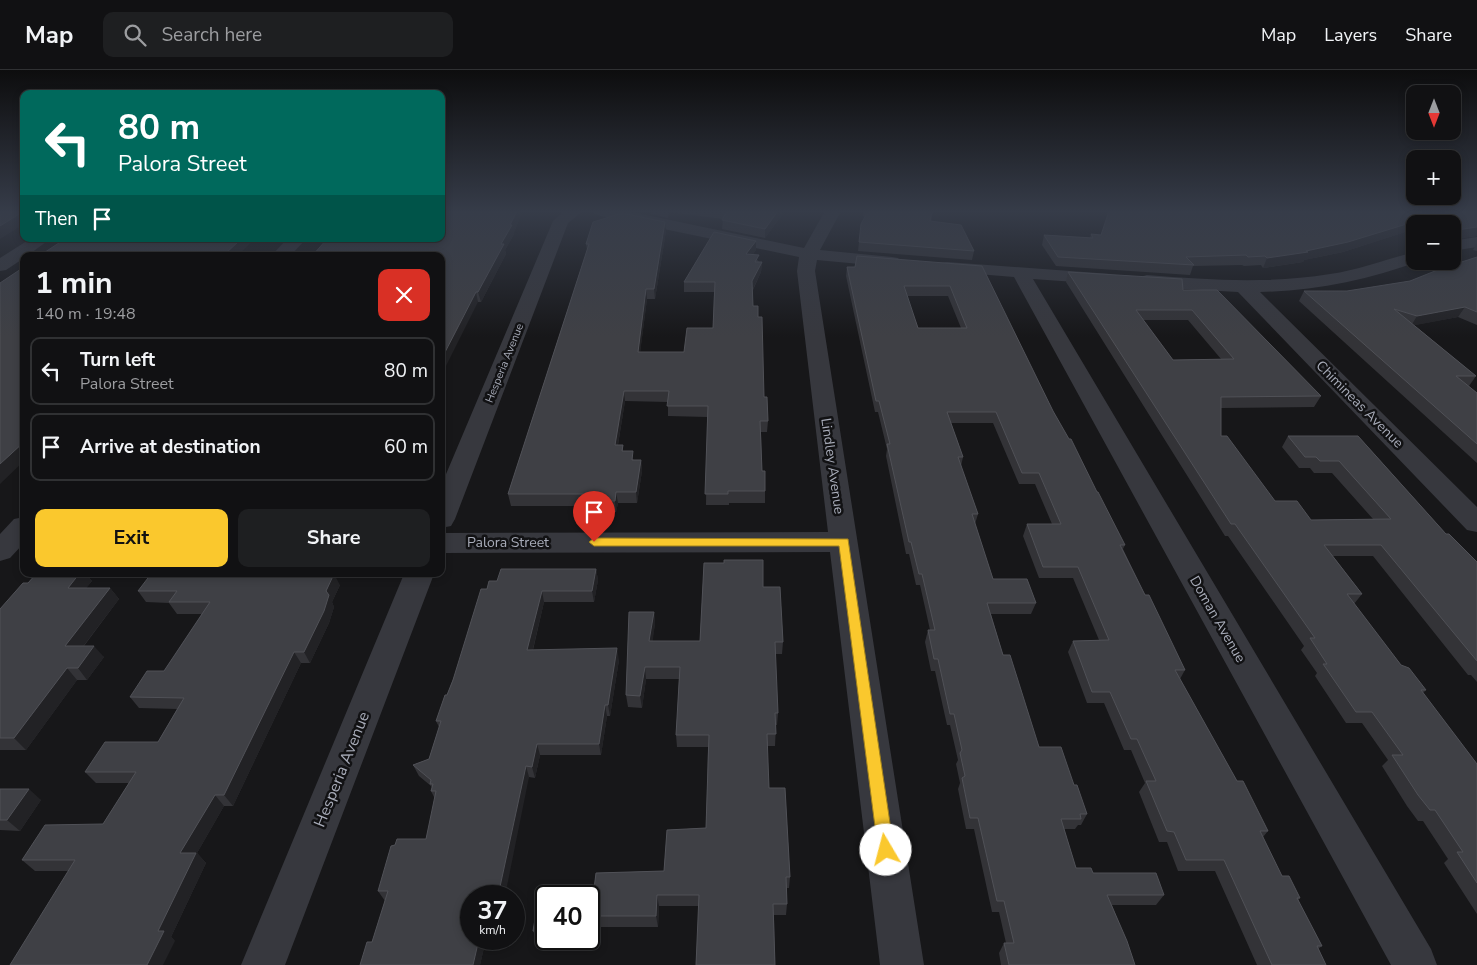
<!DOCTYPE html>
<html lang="en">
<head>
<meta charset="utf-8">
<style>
	body { margin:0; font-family:"Nunito Sans",sans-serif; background:#1e1f21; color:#f1f3f6; height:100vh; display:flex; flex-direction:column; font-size:19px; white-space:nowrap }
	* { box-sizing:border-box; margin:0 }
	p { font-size:16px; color:#9c9da0 }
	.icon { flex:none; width:28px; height:28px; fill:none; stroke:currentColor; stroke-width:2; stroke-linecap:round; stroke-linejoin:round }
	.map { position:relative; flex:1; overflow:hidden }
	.drawer { position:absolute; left:20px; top:182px; width:425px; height:325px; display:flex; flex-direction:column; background:#111113; border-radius:10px; box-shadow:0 2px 8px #0003,0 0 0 1px #303133 }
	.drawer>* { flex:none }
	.guide { position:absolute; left:20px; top:20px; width:425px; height:152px; border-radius:10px; box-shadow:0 2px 8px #0003,0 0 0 1px #303133; background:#00695c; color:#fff; overflow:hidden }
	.needle { width:32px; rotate:180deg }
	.fabs { position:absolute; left:1406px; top:15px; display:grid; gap:10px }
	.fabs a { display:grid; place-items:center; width:55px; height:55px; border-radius:10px; background:#111113; box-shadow:0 2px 8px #0003,0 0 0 1px #303133; font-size:25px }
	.speed { position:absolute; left:460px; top:815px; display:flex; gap:10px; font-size:25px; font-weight:700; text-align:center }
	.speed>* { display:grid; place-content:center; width:65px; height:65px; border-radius:50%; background:#111113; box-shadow:0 2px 8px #0003,0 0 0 1px #303133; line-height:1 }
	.speed small { font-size:12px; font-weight:400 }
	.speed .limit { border:2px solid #111; border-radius:8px; background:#fff; color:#111 }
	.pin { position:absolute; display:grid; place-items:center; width:42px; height:42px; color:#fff; margin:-51px -21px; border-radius:50% 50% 50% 0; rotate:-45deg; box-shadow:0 0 5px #0007 }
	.pin .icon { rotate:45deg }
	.me { position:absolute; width:55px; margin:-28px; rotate:352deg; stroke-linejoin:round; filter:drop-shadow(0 0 4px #0008) }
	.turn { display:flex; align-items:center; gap:18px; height:105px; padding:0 15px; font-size:22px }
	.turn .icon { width:65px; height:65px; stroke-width:2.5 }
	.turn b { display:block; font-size:35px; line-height:42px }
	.then { display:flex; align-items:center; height:48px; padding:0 15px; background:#0003; gap:10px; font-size:19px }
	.round { display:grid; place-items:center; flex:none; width:52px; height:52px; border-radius:10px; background:#1e1f21 }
	.summary { display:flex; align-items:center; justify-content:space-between; height:85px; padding:0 15px }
	h1 { font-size:30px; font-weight:700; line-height:38px }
	.action { display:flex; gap:10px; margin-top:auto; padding:10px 15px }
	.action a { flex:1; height:58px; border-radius:10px; background:#fac82d; color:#111; font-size:20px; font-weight:700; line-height:58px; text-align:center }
	.action a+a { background:#1e1f21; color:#f1f3f6 }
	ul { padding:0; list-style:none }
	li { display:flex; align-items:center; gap:15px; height:68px; margin:0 10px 8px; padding:0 5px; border:2px solid #303133; border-radius:10px }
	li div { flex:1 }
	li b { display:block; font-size:19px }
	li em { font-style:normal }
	header { display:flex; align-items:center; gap:30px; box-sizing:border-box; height:70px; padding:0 25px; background:#111113; border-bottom:1px solid #303133 }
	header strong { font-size:24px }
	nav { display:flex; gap:28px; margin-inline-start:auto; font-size:18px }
	.search { width:350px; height:45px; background:#1e1f21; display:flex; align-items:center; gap:12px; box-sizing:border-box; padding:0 18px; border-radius:10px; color:#9c9da0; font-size:19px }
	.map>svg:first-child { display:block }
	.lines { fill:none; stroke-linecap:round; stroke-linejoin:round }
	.minor { fill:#37383e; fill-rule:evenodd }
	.wall { fill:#333337; fill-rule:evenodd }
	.shaded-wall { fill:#222225 }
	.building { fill:#3f4045; stroke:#505157; fill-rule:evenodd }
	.route { fill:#fac82d; stroke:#a2821d }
	.labels { text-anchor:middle; stroke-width:5; stroke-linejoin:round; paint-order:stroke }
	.far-street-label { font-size:11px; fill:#a8acb9; stroke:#121214 }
	.street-label { font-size:14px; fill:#a8acb9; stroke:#121214 }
	.near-street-label { font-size:16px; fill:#a8acb9; stroke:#121214 }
</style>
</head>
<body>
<header>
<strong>Map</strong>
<div class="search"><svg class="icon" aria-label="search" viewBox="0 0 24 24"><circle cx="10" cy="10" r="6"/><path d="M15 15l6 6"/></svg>Search here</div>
<nav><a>Map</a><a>Layers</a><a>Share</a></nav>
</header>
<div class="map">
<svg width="1477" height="895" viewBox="0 0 1477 895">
	<rect width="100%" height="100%" fill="#171719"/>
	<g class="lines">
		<path class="minor" d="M564 141H583L568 153 455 449 451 456 441 458V416L553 151Z
			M593 141H627L804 178 825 141H841L820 180 892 187 898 188 901 192 898 196 892 197 817 190 815 201 924 895H880L830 482 441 483V463L828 462 797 201 799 187 601 146 595 144Z
			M1477 167V177L1452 181V171Z
			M30 169H50L27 186H24V188L6 200 0 201V188Z
			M287 169H306L290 186H271Z
			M1415 182V191H1420C1368 210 1315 221 1260 222L1477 437V462L1467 460 1238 222 1147 217 1140 215 1138 211 1140 207 1147 205C1208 210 1269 214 1330 204 1359 200 1386 189 1415 182Z
			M947 192 1111 204 1113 208 1111 212 1104 214 1033 209 1431 879 1437 895H1391L1014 207 941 201 938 197 941 193Z
			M24 447V473L10 488 0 491V464L14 449Z
			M404 504H434L285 895H241Z"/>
	</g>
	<path class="wall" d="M651 141H786V142H784L765 168 722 159 723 149 669 142 668 148 651 144Z
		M863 141H933L931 152 974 181 972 190 858 181 859 172 865 147 863 146Z
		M1477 141V166L1452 169V154H1415V160L1405 162 1343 182 1304 190 1303 192 1263 198 1261 195 1244 196 1242 195 1193 196 1190 205 1056 196 1042 175 1044 165 1090 168 1091 164 1101 165Z
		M521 145 514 162V164L505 180 506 184 481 232H478L441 186Z
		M666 161 655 229H647L640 282H684L713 258 714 222H684V212L756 171V180L753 184 759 192H762L761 202 753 220V236L758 247 764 327 768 351 767 362H761L762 401 765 421V433H729V435H706L707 347 668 346V332L625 331 618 375H623V381L634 390H641L642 401 637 433H618L616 442H592L591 436H511L508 424 587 180 586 174Z
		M1477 173V181L1473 180Z
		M1477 187V255L1458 247 1414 255 1476 306 1469 316 1477 323V393L1299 231 1304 221H1347L1410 211Z
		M982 196 1053 341 1125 475 1123 479 1145 525 1185 600 1180 609 1237 711 1268 761 1263 767 1282 806 1300 828 1298 830 1322 876 1318 879 1326 895H1257L1215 801H1178L1167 772H1159L1139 722 1145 713 1131 680H1124L1104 633H1087L1068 582 1073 571 1099 570 1073 508H1039L1023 466 1027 454H1052L1035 414H1019L993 353H951L963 387 961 396 978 444 975 454 993 509 1036 533 1031 544H991L1003 585 1039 677 1074 715 1087 744 1081 755H1078L1075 759H1064L1076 798 1164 825 1156 835H1112L1135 895H1001L999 883 1004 873H1006L999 842H992L974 759H966L958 719 960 713 956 694 958 690 950 655H947L935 601H931L925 572 928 560H930L920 515H916L909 484H906L886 386 887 379 878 342H875L846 206 847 197ZM907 226H948L961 258H918Z
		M1068 202 1183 220 1321 326 1314 337 1221 338V366L1275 431 1311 450 1373 449 1332 403H1314L1310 398H1299L1282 377 1288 366H1358L1446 464 1477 492V612L1471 605H1468L1373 486H1333L1362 524 1354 534 1401 595 1426 620 1423 623 1477 694V844L1444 793 1448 789 1423 751H1418L1407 736 1382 696 1388 690 1362 653H1346L1315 606 1317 603 1301 580 1304 576 1228 466H1225L1066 212ZM1143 250H1188L1221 289 1173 290Z
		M724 490H763V517H780L783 572 782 584H775L778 643 777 655H776L775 676H767L769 718H785L790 807 789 818H787V834L786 845H774L775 895H696L699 836H659L658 857H589V826H546V869H581V871H538L533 861 540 820 594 819 596 803 664 801 667 760 706 758 708 677H677L676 665 679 609H646L642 638 628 637 626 625 629 542H654L655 554 652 571H700L704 493H724Z
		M596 499 598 510 594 532H544L533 580 619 590 610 646H607L601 685H540L535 708 529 707 471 826V869H486L480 895 372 872 385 831 378 821 426 769 435 729 431 721 432 718 431 716 419 706 413 695 429 689 439 657 436 651 447 625 487 519 497 511Z
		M36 504H86L92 511 86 518H110L119 529 84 576 104 587 87 610H77L26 680H0V539L28 513Z
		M234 505 340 515 332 532 334 537 329 553 310 593H301L233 736H224L197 783 206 793 171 867 175 871 68 801H35L22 790 103 754 129 713H96L85 702 158 672 177 639 139 638 130 627 164 601 202 544H177L169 533 146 532 138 521Z
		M0 719 41 730 20 761 0 760Z"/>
	<path class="shaded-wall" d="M24 141V154L0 169V156Z
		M517 141H521V145L514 162V164L505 180 506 184 481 232 478 222Z
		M778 141H784V142L765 168V159Z
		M1433 150 1431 154H1415V160L1405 162 1343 182 1304 190 1303 192 1263 198 1267 188 1410 153Z
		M665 152 666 161 655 229 654 219Z
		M1477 157V166L1452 169V167L1457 160Z
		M241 169H255L237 186H223Z
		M756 171V180L746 193V184Z
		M762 192 761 202 752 221V211Z
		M646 219 647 229 639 292 638 282Z
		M476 222 478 232 441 306V290Z
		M1465 237 1458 247 1411 256 1417 246Z
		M624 321 625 331 616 386 615 375Z
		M24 372V391L0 414V394Z
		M641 390 642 401 637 433 636 422Z
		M616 422 618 433 616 442 615 431Z
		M596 499 598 510 594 532 592 521Z
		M79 504H86L92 511 77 529 68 518Z
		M221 504H235L227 516 220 505Z
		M334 504 340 515 332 532 334 537 329 553 310 593 304 582 326 521Z
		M110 518 119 529 75 587 65 576Z
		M542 521 544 532 530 591 527 580Z
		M654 542 655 554 651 584 649 571Z
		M94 576 104 587 87 610 78 598Z
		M617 578 619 590 610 646 608 635Z
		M294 582 301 593 233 736 224 725Z
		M645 597 646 609 642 638 640 626Z
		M67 598 77 610 26 680 14 668Z
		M605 635 607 646 601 685 599 674Z
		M537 674 540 685 535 708 532 697Z
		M526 696 529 707 505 826H498Z
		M29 719 41 730 20 761 7 750Z
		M215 725 224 736 197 783 206 793 171 867 175 871 163 895H147L158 861 180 783Z
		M657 825 659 836 658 857 656 846Z
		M479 869H486L480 895H473Z"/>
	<path class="building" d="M0 141H24L0 156Z
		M441 141H517L510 155H512L501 174H504L478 222H476L441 290V186H312L327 169H441Z
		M727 141H778L765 159 722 150Z
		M868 141H932L930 151 961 155 974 181 859 172 861 154Z
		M1109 141H1477V157L1457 160 1452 158V154H1442L1433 150 1410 153 1348 172 1306 181 1308 182 1267 188 1265 186 1248 187 1246 185 1186 187 1194 195 1058 187 1044 165 1093 168 1091 164 1101 165Z
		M622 143 665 152 654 219H646L638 282H684L687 258H713L715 212H684L714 162 756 171 746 184 759 185 755 192H762L752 211 753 236H758V247H762L764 327H767L768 351H760L762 401H765V421H728V424H705L708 336H667L669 321H624L615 375H623L622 381H633L632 390H641L636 422H616L615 431H590L591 424H508L589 174H586L593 152Z
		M65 169H241L223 186H39Z
		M857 186 982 196 1053 341 1069 369H1071L1097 422H1098L1125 475H1120L1145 525H1149L1185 600H1175L1237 711H1243L1268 761H1260L1282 806H1289L1300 828H1297L1322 876H1317L1326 895H1272L1224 790H1186L1174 762 1167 761 1146 711H1156L1137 669H1131L1110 622H1092L1073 571 1109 570 1078 497H1043L1027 454H1061L1039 403H1022L996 342H947L963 387H958L978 444H972L993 509H1027L1036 533H987L1003 585H1010L1039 677H1061L1074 715H1077L1087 744H1080L1081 749H1061L1076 798H1091L1093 803H1156L1164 825H1107L1127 871 1135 895H1009L1004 873H1014L1004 831H997L978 748H970L962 708 965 706 960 683 962 680 954 644H950L938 589H934L928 560H935L922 504H919L911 472H909L887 374H890L879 331H876L847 197H855ZM904 216H950L967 258H918Z
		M1477 187V242L1465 237 1417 246 1394 239 1476 306H1456L1477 323V374L1304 221H1347L1410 211 1440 199Z
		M24 197V372L0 394V213Z
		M1068 202 1182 209 1183 220H1217L1321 326 1221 327V366H1227L1275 431H1297L1311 450 1391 449 1339 391H1320L1316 387H1305L1288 366H1358L1446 464H1449L1477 492V591L1381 475H1324L1362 524H1347L1401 595 1409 598 1426 620H1421L1477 694V813L1457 782H1463L1435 740H1430L1418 725 1392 685H1403L1372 642H1356L1323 594H1327L1310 568H1315L1235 454H1231ZM1136 240H1192L1234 289 1173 290Z
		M724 490H763V517H780L783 572H775L778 643H775L776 664H767L769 718H785L790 807H786L787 834H773L775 895H696L699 825H657L656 846H589V826H546V861H533L540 820 594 819 596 803 664 801 667 760 706 758 709 665H676L680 597H645L640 626 626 625 629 542H654L649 571H700L704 493H724Z
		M501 499H596L592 521H542L527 580 617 578 608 635H605L599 674H537L532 697 526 696 498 826H471V869H479L473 895H360L367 872H372L388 821H378L391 776 395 775 397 769H426L436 721H431L433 714H430L431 710 413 695 429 689 441 651H436L445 625H447L453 610 481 519H487L489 511H497Z
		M36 504H79L68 518H110L65 576H94L78 598H67L14 668H0V539L23 513H28Z
		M151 504H221L220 505 334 504 326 521 329 525 324 541 304 582H294L224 725H215L180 783H196L158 861H164L147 895H10L75 790H22L45 755 103 754 136 702H85L105 672H158L184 628 130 627 147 601H164L210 532H169L177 521H138Z
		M0 719H29L7 750H0Z"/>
	<linearGradient id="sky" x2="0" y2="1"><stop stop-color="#0d0d0e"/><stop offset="0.53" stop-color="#363c49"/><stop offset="1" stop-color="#363c49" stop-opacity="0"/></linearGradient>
	<rect width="1477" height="267" fill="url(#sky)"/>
	<path class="route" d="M594 468 848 469 894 780 892 785 886 788 880 785 878 780 839 476H594L589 472Z"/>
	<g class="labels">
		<g class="far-street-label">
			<text transform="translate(504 293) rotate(-68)" y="4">Hesperia Avenue</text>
		</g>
		<g class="street-label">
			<text transform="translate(1360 334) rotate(45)" y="5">Chimineas Avenue</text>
			<text transform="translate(833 396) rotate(82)" y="5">Lindley Avenue</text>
			<text x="508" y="477">Palora Street</text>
			<text transform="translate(1218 549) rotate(60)" y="5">Doman Avenue</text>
		</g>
		<g class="near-street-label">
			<text transform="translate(341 699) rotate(-68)" y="6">Hesperia Avenue</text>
		</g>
	</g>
</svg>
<div class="fabs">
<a><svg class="needle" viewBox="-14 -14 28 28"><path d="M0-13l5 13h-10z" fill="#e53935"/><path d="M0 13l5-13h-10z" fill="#9c9da0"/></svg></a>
<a>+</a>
<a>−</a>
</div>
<div class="speed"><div>37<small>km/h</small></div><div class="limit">40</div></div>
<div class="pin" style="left:594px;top:472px;background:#d93025"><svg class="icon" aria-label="arrive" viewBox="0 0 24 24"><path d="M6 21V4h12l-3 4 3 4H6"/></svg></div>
<svg class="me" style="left:886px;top:780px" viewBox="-20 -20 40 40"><circle r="19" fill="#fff"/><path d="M0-13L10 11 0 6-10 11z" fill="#fac82d"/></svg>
<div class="guide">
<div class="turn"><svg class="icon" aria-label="left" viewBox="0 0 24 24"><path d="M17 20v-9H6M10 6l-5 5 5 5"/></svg><div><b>80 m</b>Palora Street</div></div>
<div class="then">Then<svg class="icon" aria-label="arrive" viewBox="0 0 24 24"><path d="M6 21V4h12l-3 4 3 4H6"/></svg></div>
</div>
<section class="drawer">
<div class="summary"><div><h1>1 min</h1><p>140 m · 19:48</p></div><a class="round" style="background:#d93025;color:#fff"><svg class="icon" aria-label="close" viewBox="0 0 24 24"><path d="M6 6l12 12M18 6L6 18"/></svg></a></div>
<ul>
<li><svg class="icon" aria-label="left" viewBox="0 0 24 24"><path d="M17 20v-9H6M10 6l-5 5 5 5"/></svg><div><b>Turn left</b><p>Palora Street</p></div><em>80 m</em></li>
<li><svg class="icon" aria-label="arrive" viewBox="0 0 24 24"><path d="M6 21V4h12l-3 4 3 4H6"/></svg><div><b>Arrive at destination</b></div><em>60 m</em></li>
</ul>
<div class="action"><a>Exit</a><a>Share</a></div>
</section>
</div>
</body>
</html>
